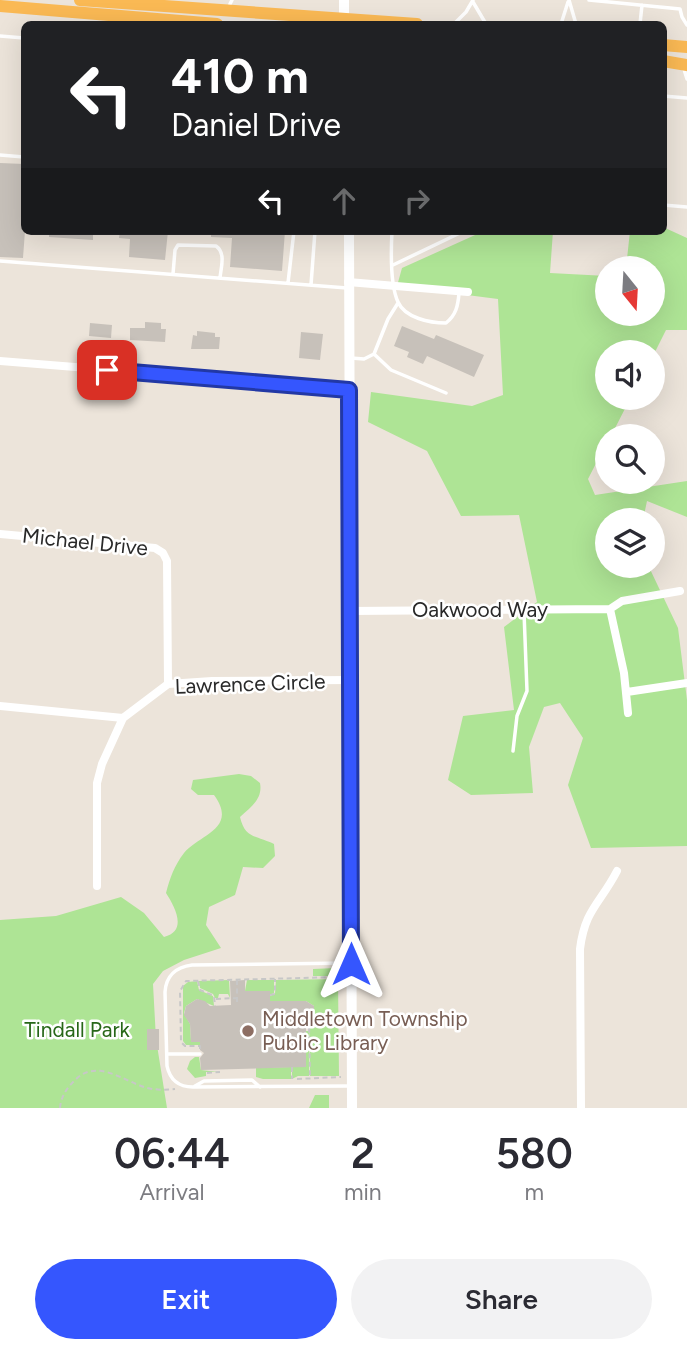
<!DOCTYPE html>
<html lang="en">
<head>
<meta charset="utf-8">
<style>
	body { margin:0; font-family:Figtree,sans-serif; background:#f2f2f3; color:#2b2b33; height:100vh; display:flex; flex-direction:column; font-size:26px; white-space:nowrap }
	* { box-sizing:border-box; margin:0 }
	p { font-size:23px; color:#7c7c81 }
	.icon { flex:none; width:38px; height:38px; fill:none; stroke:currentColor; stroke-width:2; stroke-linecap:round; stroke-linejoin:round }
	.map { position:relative; height:1108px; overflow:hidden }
	.drawer { display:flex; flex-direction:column; background:#fff; flex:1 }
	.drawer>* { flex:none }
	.top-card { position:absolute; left:21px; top:21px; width:646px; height:214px; border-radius:10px; box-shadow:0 7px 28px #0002; background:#202124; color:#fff; overflow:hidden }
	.needle { width:46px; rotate:162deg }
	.tools { position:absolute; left:595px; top:256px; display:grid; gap:14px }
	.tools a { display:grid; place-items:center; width:70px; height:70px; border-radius:50%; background:#fff; box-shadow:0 7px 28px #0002; font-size:35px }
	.pin { position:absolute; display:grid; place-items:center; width:60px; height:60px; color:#fff; margin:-30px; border-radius:14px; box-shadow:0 4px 10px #0006 }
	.me { position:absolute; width:77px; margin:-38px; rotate:0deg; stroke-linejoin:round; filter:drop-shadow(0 0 5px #0008) }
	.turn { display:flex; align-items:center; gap:24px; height:147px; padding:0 35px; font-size:32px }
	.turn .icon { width:91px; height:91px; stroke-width:2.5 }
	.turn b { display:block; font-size:49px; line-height:60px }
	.lanes { display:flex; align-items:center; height:66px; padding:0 35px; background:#0003; justify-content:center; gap:35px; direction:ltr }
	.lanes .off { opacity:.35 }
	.eta { display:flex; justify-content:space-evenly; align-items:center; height:119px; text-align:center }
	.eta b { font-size:42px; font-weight:600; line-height:49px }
	.cta { display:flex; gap:14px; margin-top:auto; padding:14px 35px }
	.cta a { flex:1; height:80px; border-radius:42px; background:#3556fe; color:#fff; font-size:28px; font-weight:600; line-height:80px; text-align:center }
	.cta a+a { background:#f2f2f3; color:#2b2b33 }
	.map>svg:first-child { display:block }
	.green { fill:#aee495 }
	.building { fill:#c7c1ba }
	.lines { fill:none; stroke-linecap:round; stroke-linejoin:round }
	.path { stroke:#c7c7c7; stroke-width:2; stroke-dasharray:5 3.5; stroke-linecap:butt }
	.service { stroke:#fff; stroke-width:3.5 }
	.minor { stroke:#fff; stroke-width:8 }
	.secondary { stroke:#fff; stroke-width:10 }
	.trunk { stroke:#fab954; stroke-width:12 }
	.route-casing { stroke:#2238a5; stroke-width:18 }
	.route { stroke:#3556fe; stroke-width:12 }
	.education-dot { fill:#8d6e63; stroke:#fff; stroke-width:2.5 }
	.labels { text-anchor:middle; stroke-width:5; stroke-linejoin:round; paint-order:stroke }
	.street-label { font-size:21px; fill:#292929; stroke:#fff }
	.education-label { font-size:21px; fill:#785e54; stroke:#fff; text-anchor:start }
	.park-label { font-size:21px; fill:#276718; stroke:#fff }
</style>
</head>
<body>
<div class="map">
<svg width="687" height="1108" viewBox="0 0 687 1108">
	<rect width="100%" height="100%" fill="#ece4da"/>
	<path class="green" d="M663 227 687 238V330H666L653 356V352H607V397H631L611 436H607V442L588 479 595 495 687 481V517L647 501 643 520H607V565H648L678 628 687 700V846L591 848 568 785 583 738 560 703 544 707 529 747 533 793 471 795 448 780 463 716 514 710 504 627 537 602 519 515 461 516 427 451 368 422 371 392 472 406 503 395 498 299 397 286 402 268 484 231H553L550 273 607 276V313H653V268H626L630 231H663Z
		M239 774 251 776 260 783C263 799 251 807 240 817 245 839 256 835 274 844L275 856 263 868 243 867 235 895 209 907 206 925 221 948 184 960 163 971 153 984 156 1039 167 1108H0V920L56 916 121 897 144 913 164 937C188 931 175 907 166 893 170 878 174 866 184 853 198 835 239 829 214 795H198L191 789 193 780Z
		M336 968 338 970V976H313V969Z
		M338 979 339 1076H310L309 1019 314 1013V1006L306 1001H270V996L275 994 276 980Z
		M229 980 230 998 228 994H219L218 998H215L213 994 200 988 199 981Z
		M247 980H274V993L270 995 269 991H245Z
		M197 981 199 990 213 996 214 1006 197 999 186 1006 184 1013 190 1024 191 1041 200 1042V1045H186L183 1041V986L188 982Z
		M306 1031H309V1076H298L292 1079V1067H306Z
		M195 1057H199L201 1070 218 1072H206V1076L195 1078 187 1069 190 1061Z
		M291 1067V1079H263L256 1077V1068Z
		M315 1095H329V1108H309Z"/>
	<path class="building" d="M0 163 24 164 25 231 23 258 0 257Z
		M49 231H93V240L49 237Z
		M120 231H168L165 260 129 257 130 239 119 238Z
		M211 231H285L282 271 230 267 232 238 211 237Z
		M145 322 161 323V329H166L165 342 130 340V328H145Z
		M90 323 112 325 111 338 89 336Z
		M402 326 434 339 436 335 484 355 474 377 427 356 423 364 407 357 409 352 394 346Z
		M197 331 215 333V337H220L219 349H191L193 335 197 336Z
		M301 332 323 334 320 360 299 358Z
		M245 980V991H270V1001H306L314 1006V1013L306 1022V1067L201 1070 200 1058 204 1053 200 1050V1042H191L190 1024 184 1015 186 1006 197 999 205 1001 210 1006 231 1005 230 981Z
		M147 1029H159V1050H147Z"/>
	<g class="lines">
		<path class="path" d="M237 980V1003
			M198 981 200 990 214 996 215 1006
			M270 995 275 994V979
			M216 999 237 998
			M307 1020 309 1022 310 1076
			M200 1049V1046H185L181 1042 180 991 186 981 340 977
			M292 1067V1079
			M207 1073 220 1072
			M297 1079 341 1077
			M60 1108C61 1096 67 1088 75 1080 97 1058 123 1081 147 1088 156 1090 165 1090 175 1089"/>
		<path class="service" d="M569 0 576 24
			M589 0 680 9 682 17 687 25
			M473 2 486 24
			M230 4 232 0
			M454 24 466 12 473 0
			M561 24 568 2
			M640 24 642 5
			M0 36 24 38
			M683 66 687 79
			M663 96 687 98
			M0 155 24 157
			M663 205 687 207
			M392 231C391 250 390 285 398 302 405 318 430 323 446 323 456 315 458 306 459 293
			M0 261 347 288
			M393 265 464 231
			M173 274 175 250 178 245 216 246C226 253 221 267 220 278
			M288 283 294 231
			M311 285 315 231
			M374 354 391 370 446 393
			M351 358 364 359 374 354 388 319 398 303
			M513 751 517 716 527 691 524 612
			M349 963 192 965C176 967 166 976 165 992L167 1066C170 1080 178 1087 193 1087L350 1086
			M167 1054H200
			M195 1086 204 1081 252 1080 260 1087"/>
		<path class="minor" d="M348 282 468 292
			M0 361 349 389
			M0 534 155 548 163 553 167 561 168 684
			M610 609 624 673 628 713
			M610 609 622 601 680 591
			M350 611 610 609
			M627 692 687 683
			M0 706 123 718
			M97 886V783L102 764 123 718 168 684 212 681 349 680
			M581 1108 580 949C585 909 600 904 617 871"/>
		<path class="secondary" d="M344 24V0
			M349 231 352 1108"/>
		<path class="trunk" d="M80 0 417 24
			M0 6 217 24
			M663 45 687 47
			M663 61 687 65"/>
	</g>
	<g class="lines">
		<g class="route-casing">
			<path id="route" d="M107 370 349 390 351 964"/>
		</g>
		<use href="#route" class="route"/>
	</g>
	<circle class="education-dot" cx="248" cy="1031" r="7"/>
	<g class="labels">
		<g class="street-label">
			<text transform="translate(85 542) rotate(6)" y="7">Michael Drive</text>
			<text x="480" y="617">Oakwood Way</text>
			<text transform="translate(250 684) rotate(-2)" y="7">Lawrence Circle</text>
		</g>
		<g class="education-label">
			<text x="262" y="1026">Middletown Township<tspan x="262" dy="24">Public Library</tspan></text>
		</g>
		<g class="park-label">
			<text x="77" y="1037">Tindall Park</text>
		</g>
	</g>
</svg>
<div class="tools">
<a><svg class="needle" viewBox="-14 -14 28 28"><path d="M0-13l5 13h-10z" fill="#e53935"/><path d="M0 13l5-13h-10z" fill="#7c7c81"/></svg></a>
<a><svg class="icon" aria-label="sound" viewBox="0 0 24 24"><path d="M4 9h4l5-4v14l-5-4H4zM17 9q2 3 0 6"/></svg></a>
<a><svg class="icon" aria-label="search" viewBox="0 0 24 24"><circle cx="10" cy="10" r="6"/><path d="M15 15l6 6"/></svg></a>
<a><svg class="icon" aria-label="layers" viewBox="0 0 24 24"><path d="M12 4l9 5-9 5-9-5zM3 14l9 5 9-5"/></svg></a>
</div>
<div class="pin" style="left:107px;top:370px;background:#d93025"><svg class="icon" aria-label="arrive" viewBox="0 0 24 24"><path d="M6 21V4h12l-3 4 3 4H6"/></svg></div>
<svg class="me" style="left:351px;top:964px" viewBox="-20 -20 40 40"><path d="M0-17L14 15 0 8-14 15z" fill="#3556fe" stroke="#fff" stroke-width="4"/></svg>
<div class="top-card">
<div class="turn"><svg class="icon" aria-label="left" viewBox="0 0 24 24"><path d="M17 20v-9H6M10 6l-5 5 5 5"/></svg><div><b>410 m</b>Daniel Drive</div></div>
<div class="lanes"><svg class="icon" aria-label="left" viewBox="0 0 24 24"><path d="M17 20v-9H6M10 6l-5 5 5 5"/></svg><svg class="icon off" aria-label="ahead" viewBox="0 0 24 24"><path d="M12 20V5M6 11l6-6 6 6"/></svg><svg class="icon off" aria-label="right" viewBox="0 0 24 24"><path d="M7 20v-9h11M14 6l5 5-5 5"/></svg></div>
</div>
</div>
<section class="drawer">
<div class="eta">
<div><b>06:44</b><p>Arrival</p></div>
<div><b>2</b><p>min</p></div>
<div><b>580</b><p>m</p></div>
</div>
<div class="cta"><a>Exit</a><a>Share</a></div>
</section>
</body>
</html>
